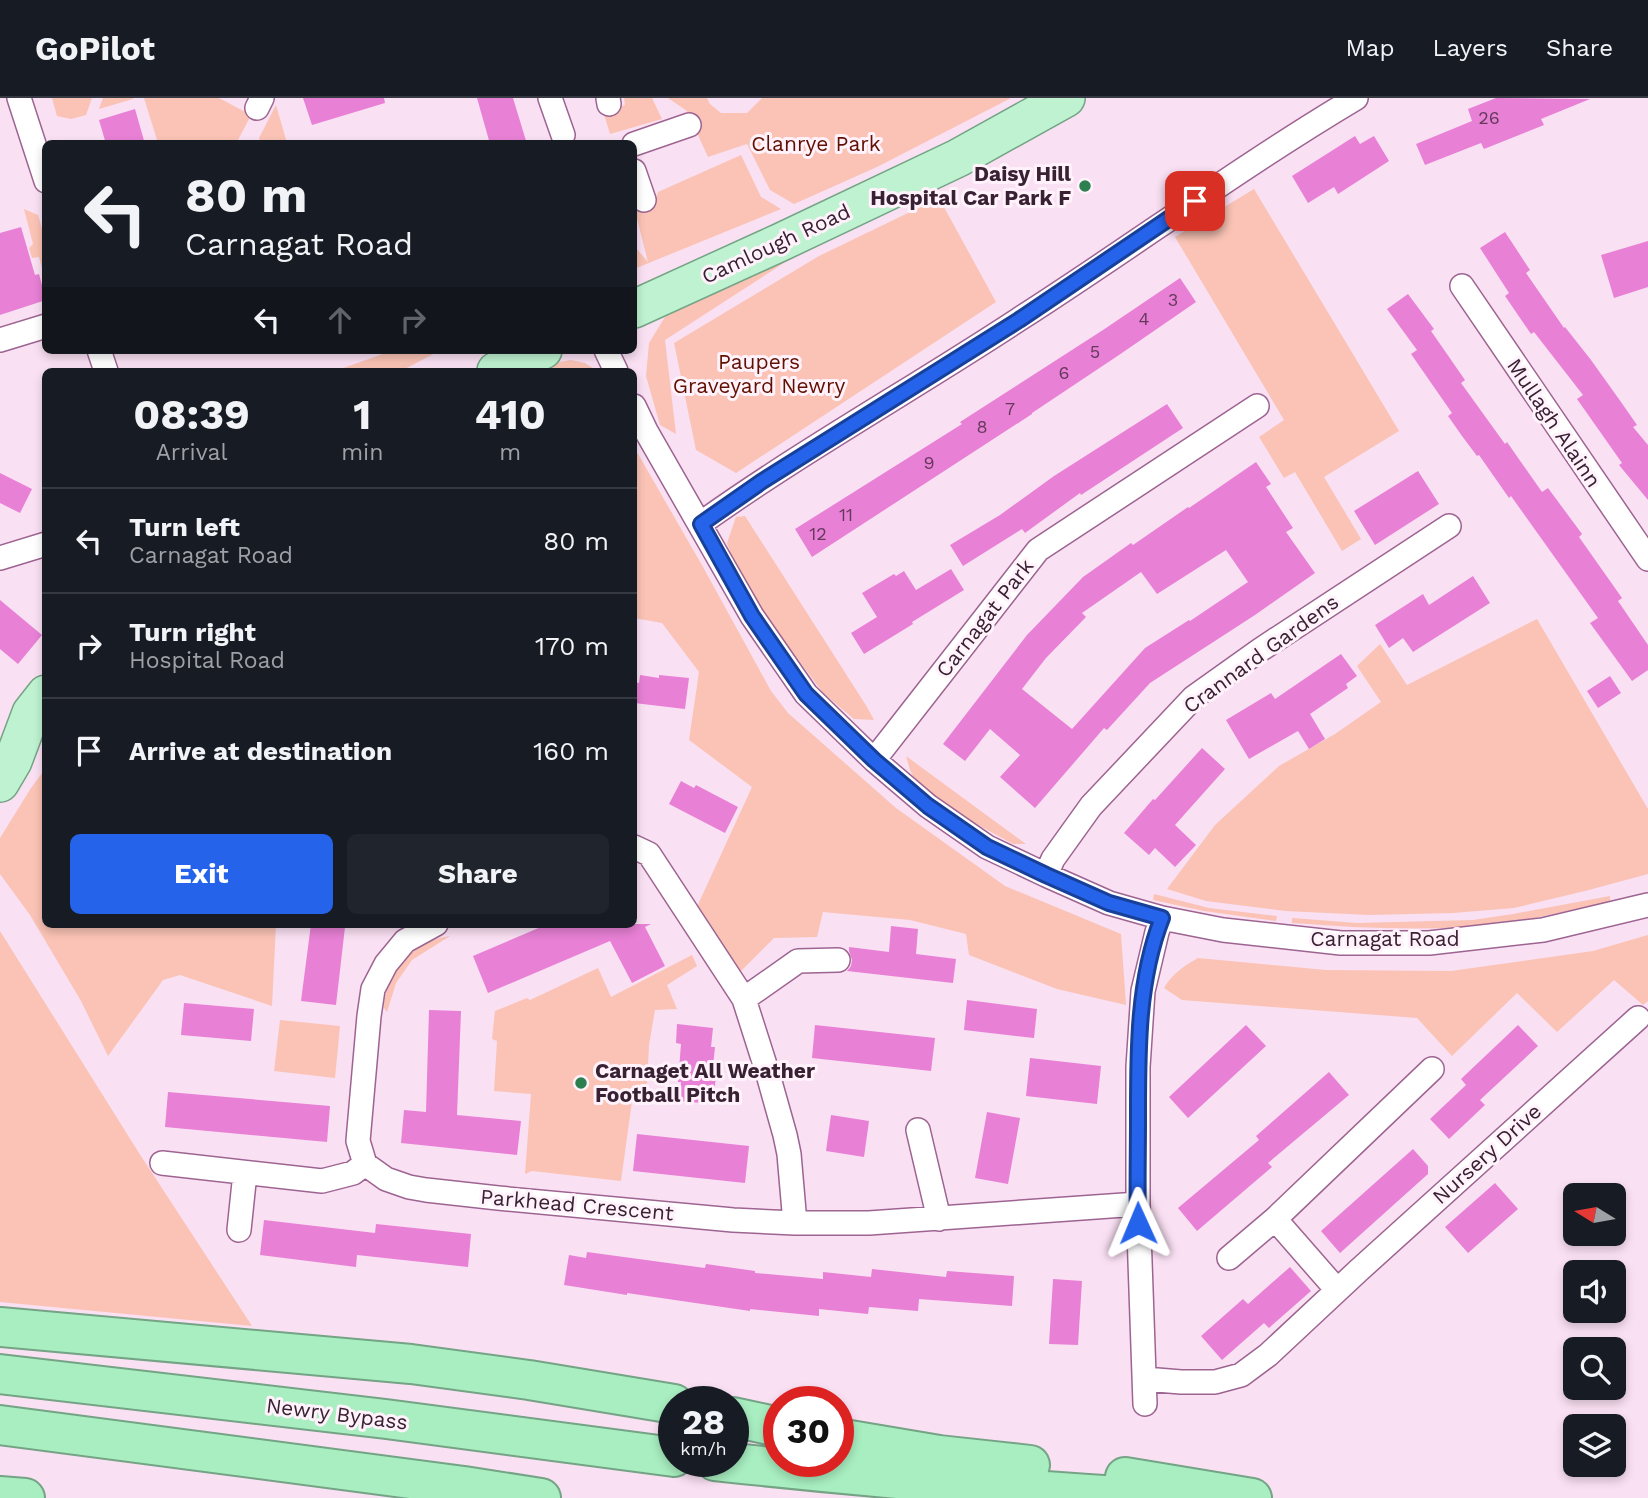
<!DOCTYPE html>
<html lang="en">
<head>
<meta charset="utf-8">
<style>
	body { margin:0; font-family:"Work Sans",sans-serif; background:#20242c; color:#f1f3f6; height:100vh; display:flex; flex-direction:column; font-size:26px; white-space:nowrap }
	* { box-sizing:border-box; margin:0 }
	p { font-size:23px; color:#9ea1a6 }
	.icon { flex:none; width:38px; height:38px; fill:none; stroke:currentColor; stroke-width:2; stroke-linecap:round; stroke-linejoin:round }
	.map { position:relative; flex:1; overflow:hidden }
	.panel { position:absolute; left:42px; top:270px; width:595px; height:560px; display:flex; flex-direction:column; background:#171b24; border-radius:10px; box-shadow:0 4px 10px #0003 }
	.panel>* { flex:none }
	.banner { position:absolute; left:42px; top:42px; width:595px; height:214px; border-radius:10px; box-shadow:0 4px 10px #0003; background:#171b24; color:#f1f3f6; overflow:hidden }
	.needle { width:46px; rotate:281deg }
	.fabs { position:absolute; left:1563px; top:1085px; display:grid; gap:14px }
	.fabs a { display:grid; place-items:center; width:63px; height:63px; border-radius:10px; background:#171b24; box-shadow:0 4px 10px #0003; font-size:35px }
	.speed { position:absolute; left:658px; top:1288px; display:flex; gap:14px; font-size:35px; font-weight:700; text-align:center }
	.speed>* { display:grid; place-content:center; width:91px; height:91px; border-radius:50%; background:#171b24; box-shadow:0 4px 10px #0003; line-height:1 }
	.speed small { font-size:18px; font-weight:400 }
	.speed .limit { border:10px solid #d22; background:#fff; color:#111 }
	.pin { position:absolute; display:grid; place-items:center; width:60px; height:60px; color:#fff; margin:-30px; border-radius:14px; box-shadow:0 4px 10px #0006 }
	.me { position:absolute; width:77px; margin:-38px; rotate:359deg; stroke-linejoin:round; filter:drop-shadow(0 0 5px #0008) }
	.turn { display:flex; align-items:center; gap:24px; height:147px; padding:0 28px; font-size:32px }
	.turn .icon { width:91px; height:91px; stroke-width:2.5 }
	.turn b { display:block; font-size:49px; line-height:60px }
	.lanes { display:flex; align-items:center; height:66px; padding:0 28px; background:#0003; justify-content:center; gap:35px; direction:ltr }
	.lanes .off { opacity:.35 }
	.eta { display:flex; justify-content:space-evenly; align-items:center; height:119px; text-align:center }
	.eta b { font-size:42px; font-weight:700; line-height:49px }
	.action { display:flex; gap:14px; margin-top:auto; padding:14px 28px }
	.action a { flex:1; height:80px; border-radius:10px; background:#2563eb; color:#fff; font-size:28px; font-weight:700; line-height:80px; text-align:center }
	.action a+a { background:#20242c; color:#f1f3f6 }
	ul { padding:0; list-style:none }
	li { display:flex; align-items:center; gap:21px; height:105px; padding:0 28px; border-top:2px solid #363941 }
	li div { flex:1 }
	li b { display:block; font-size:26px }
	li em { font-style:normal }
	header { display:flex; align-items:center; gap:42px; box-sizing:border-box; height:98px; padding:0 35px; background:#171b24; border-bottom:2px solid #363941 }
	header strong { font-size:33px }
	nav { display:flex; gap:38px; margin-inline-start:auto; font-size:24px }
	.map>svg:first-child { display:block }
	.green { fill:#fac3b5 }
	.building { fill:#e880d5; fill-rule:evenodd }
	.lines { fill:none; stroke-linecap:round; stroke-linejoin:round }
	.minor-casing { stroke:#9d6491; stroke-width:26 }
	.primary-casing { stroke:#74a385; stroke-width:40 }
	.trunk-casing { stroke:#74a385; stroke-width:42 }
	.minor { stroke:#fff; stroke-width:23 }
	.primary { stroke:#bef2d0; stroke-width:37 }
	.trunk { stroke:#a8eec0; stroke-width:38 }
	.route-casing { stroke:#184099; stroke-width:18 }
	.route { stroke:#2563eb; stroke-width:12 }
	.poi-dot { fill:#2e7f50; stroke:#fff2fb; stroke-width:2.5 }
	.labels { text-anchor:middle; stroke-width:6; stroke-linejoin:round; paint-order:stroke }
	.number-label { font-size:18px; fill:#65395c }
	.park-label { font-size:21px; fill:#601000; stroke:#fff2fb }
	.poi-label { font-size:21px; font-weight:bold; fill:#392134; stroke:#fff2fb; text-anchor:end }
	.street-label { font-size:21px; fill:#392134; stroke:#fff2fb }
</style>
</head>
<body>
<header>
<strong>GoPilot</strong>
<nav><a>Map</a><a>Layers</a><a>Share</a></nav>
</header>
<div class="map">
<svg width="1648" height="1400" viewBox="0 0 1648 1400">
	<rect width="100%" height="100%" fill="#fae0f3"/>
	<path class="green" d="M52 0H92L86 17 71 21 57 18Z
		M103 0H133V1L99 11Z
		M144 0H219L251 17 237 44 232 46 158 45Z
		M624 0H652L662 21 610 36 603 13 625 7Z
		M668 0H707L710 6 721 15H747L762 0H1011L877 69 794 106 770 92 747 46 708 59 687 13Z
		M276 7 287 45H261L259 40Z
		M741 57 761 99 781 111 634 171V151L636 150 648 164 634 109 655 104 658 94Z
		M1254 91 1399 333 1324 379 1361 441 1342 453 1295 374 1284 380 1259 339 1284 322 1175 139Z
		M939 100 996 204 736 375 696 352 674 245 819 158Z
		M24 111 38 117 45 141V182L39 159 32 160 29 150 33 146Z
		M787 163 665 242 676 336 660 327 646 278 649 245 665 219 705 198Z
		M394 252H441L401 273H335Z
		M571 262 585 265 594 271 590 273H534L554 265Z
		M634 349 703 469 771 593 788 615 896 710 1005 788 1121 836 1126 907 1057 891 969 857 966 836 910 822 823 814 817 839 774 840 735 879 696 811 752 689 689 642 699 574 662 525 634 520Z
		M745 418 867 609 874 622 854 621 823 595 774 529 736 471 727 445 736 419Z
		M1537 521 1648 711V776L1585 793 1514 810 1453 815 1369 817 1285 813 1206 803 1167 791 1215 727 1279 668 1335 636 1381 604 1357 568 1380 546 1407 587Z
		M906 658 1026 746H1013L960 717 916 684 910 672Z
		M45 671 46 826H276L272 908 180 877 163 882 108 958 81 903 30 817 0 776V740L31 690Z
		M1154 796 1209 810 1277 818 1276 823 1204 813 1153 802Z
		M1610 798V804C1573 811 1536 821 1500 826 1431 834 1361 830 1292 825V820L1357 825 1473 822 1513 816Z
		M0 833 139 1055 252 1228 0 1204Z
		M1648 837V903L1643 907 1614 882 1557 934 1517 895 1452 958 1417 920 1182 902 1164 890C1172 876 1184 868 1198 860L1326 872 1451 873 1593 853Z
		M450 838 412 862 396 885 387 914C381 907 383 902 386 894 397 863 417 843 450 838Z
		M692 857 697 868 667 887 677 911 655 912 649 947 646 1007 632 1003 621 1083 532 1073 525 1076 531 996 494 993 497 943 492 941 495 913 527 900 530 902 598 870 611 899Z
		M280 922 340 928 335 980 274 973Z"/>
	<path class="building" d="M303 0H384L385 5 312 27Z
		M477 0H513L527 46H490Z
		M1496 0 1590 1 1541 21 1544 27 1484 51 1481 45 1425 67 1416 46 1472 23 1468 11Z
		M135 11 145 46H106L99 22Z
		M1355 38 1360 46 1374 38 1389 63 1338 96 1334 89 1308 105 1292 78Z
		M21 129 35 177 39 176 46 202 0 217V135Z
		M1505 134 1530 172 1526 175 1564 230 1565 229 1591 262 1621 304 1637 327 1633 329 1648 347V402L1619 367 1622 365 1577 301 1583 297 1534 234 1531 236 1505 198 1509 195 1480 150Z
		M1648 143V189L1614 200 1601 157Z
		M1180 180 1196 204 1119 257 1032 315V316L812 459 795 431 962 326 960 324 1103 232Z
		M1408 196 1434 231 1431 233 1465 282 1461 285 1505 346 1507 344 1542 394 1548 390 1582 436 1579 439 1622 500 1618 503 1648 547V572L1632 583 1590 525 1598 520 1511 398 1509 400 1479 357 1477 358 1462 338 1448 318 1452 315 1411 256 1417 252 1387 211Z
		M1167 306 1183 330 1081 397 1080 395 1025 435 1022 431 963 468 950 447 1000 417 1054 378Z
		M1256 364 1271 386 1266 389 1293 430 1286 434 1315 475 1255 517 1150 585 1107 632 1104 630 1035 710 1000 679 1020 657 990 631 965 663 943 646 1027 537 1083 479 1131 445 1133 447 1188 409 1189 410ZM1226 452 1248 484 1190 523 1189 522 1145 550 1072 631 1022 591 1046 560 1086 519 1082 515 1141 474 1157 496Z
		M1418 373 1439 406 1375 447 1354 413Z
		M0 375 32 391 20 415 0 405Z
		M951 471 964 492 912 524 913 526 864 556 851 535 877 519 862 495 894 476 896 478 904 473 916 492Z
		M1473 478 1490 505 1413 554 1403 540 1389 550 1375 527 1423 496 1429 507Z
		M0 502 42 537 18 566 0 551Z
		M1341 556 1357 578 1346 586 1348 590 1310 616 1325 641 1309 651 1298 633 1249 661 1226 622 1271 595 1275 601Z
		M640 577 659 580V577L689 580 685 611 634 605V584L639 585Z
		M1610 578 1621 595 1598 610 1587 593Z
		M1202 650 1225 671 1175 727 1196 747 1175 769 1155 750 1149 757 1124 735 1153 701 1155 702Z
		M681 683 694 690 696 687 738 709 725 735 669 706Z
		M311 826 345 829 336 907 301 903Z
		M548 826H651L645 829 665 868 632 885 610 843 488 895 473 858Z
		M891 828 918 831 916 856 956 861 953 885 847 873 851 868 852 862 849 853V849L889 854Z
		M967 902 1037 911 1034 940 964 932Z
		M184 905 254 911 251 943 181 937Z
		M429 912 461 913 457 1017 521 1023 517 1057 401 1045 404 1012 426 1014Z
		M677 926 713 930 711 949H715L713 968H717L713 1006 679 1003 681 984H678L681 946 676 945Z
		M815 927 935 940 931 973 812 960Z
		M1246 927 1266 948 1188 1020 1169 999Z
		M1518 927 1538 948 1480 1002 1485 1007 1449 1041 1430 1021 1466 987 1461 981Z
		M1030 960 1101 968 1097 1006 1026 998Z
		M1329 974 1349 997 1268 1065 1272 1069 1197 1133 1178 1110 1259 1042 1256 1038Z
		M168 994 330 1008 327 1044 165 1029Z
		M987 1014 1020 1020 1008 1086 975 1080Z
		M831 1017 869 1023 864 1059 826 1053Z
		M637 1036 749 1048 745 1085 633 1073Z
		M1413 1051 1428 1068V1076L1340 1155 1321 1133Z
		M1495 1085 1518 1111 1468 1155 1445 1129Z
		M264 1122 375 1135 376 1126 471 1136 468 1169 357 1157 356 1169 260 1157Z
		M587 1154 705 1170 706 1166 755 1173V1175L823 1181V1174L871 1179 872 1171 946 1179 947 1173 1014 1178 1012 1208 919 1201 918 1213 869 1209 868 1216 819 1211V1218L750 1211V1213L627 1195V1197L564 1187 569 1157 586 1160Z
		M1290 1169 1311 1193 1269 1230 1264 1225 1222 1262 1201 1238 1243 1201 1248 1206Z
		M1053 1181 1082 1183 1078 1247 1049 1246Z"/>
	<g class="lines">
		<g class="minor-casing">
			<path id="minor" d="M19 0 46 83
				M550 0 563 37
				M608 0 609 6
				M257 10 262 0
				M634 46 689 27
				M634 73 644 102
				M1462 188 1648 461
				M0 242 46 228
				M99 252 106 273
				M606 252 616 273
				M634 308 646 333 752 518 806 596 874 662 928 708 987 749 1046 777 1109 805 1162 820 1223 832 1341 845H1429L1543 832 1648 807
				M700 426C802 353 913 291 1018 222 1132 149 1240 69 1356 0
				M0 460 46 446
				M874 662 1038 452 1257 308
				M634 749 649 756 744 901 767 973 785 1037 789 1056 795 1125
				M1046 777 1053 761 1091 708 1194 599 1260 552 1449 428
				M436 826 405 843 386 866 373 891 369 918 358 1043 365 1066 386 1081 409 1089 426 1092 498 1100 733 1122 795 1125H869L1138 1106
				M744 901 798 863 838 862
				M918 1032 939 1121
				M162 1065 322 1083 353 1075 365 1066
				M1275 1121 1337 1192
				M239 1132 245 1075
				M1229 1160 1275 1121 1432 971
				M1145 1281 1181 1284H1215L1241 1277 1268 1257 1358 1173 1638 920
				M1145 1306 1138 1106V969L1143 893 1157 834 1162 820"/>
		</g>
		<g class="primary-casing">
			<path id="primary" d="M634 211 781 144 958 60 1066 0
				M496 273 543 252
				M0 685 13 663 31 615 46 596"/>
		</g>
		<g class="trunk-casing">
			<path id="trunk" d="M0 1229 411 1266 529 1282 674 1306
				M0 1276 386 1321 674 1359
				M733 1319 779 1329
				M0 1327 464 1388 541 1400
				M838 1340 939 1357 1030 1367
				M715 1363C861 1379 1006 1391 1152 1400
				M1125 1379 1252 1400
				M0 1398 25 1400"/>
		</g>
		<use href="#minor" class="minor"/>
		<use href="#primary" class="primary"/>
		<use href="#trunk" class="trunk"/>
	</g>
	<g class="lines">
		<g class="route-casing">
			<path id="route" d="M1138 1125C1137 1091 1138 1057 1138 1023 1138 955 1137 884 1162 820L1109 805 1046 777 987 749 928 708 874 662 806 596 752 518 701 426 761 384 1019 222 1195 103"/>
		</g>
		<use href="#route" class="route"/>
	</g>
	<g class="poi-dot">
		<circle cx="1085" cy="88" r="7"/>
		<circle cx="581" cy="985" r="7"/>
	</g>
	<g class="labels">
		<g class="number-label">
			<text x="1489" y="26">26</text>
			<text x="1173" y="208">3</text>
			<text x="1144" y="227">4</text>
			<text x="1095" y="260">5</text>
			<text x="1064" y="281">6</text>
			<text x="1010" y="317">7</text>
			<text x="982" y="335">8</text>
			<text x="929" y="371">9</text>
			<text x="846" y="423">11</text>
			<text x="818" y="442">12</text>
		</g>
		<g class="park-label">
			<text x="816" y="53">Clanrye Park</text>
			<text x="759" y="271">Paupers<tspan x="759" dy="24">Graveyard Newry</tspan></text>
		</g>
		<g class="poi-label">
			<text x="1071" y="83">Daisy Hill<tspan x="1071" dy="24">Hospital Car Park F</tspan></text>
			<text x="595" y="980" text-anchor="start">Carnaget All Weather<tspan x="595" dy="24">Football Pitch</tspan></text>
		</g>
		<g class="street-label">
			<text transform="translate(776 146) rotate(-25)" y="7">Camlough Road</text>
			<text transform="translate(1554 325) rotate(56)" y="7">Mullagh Alainn</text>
			<text transform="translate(985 520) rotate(-52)" y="7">Carnagat Park</text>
			<text transform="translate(1261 556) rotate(-36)" y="7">Crannard Gardens</text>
			<text x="1385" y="848">Carnagat Road</text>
			<text transform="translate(1487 1056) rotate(-42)" y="7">Nursery Drive</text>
			<text transform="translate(577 1107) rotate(5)" y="7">Parkhead Crescent</text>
			<text transform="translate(337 1316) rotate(7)" y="7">Newry Bypass</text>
		</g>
	</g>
</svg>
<div class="fabs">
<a><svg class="needle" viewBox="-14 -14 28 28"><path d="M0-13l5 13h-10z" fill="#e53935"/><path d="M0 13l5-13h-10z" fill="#9ea1a6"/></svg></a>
<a><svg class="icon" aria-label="sound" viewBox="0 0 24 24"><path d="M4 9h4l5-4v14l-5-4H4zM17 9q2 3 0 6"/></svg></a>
<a><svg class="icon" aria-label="search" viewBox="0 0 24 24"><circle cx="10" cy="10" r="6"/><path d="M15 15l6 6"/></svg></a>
<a><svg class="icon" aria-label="layers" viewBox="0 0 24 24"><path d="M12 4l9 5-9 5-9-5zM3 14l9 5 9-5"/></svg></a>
</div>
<div class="speed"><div>28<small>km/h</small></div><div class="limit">30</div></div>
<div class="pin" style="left:1195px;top:103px;background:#d93025"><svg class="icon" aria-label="arrive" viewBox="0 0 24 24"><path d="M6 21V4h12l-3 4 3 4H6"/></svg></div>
<svg class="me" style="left:1138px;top:1125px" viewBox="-20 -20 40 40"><path d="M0-17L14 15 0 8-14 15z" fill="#2563eb" stroke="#fff" stroke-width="4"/></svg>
<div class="banner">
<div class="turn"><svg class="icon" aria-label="left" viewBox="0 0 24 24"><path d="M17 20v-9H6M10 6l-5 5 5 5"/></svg><div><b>80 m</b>Carnagat Road</div></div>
<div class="lanes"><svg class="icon" aria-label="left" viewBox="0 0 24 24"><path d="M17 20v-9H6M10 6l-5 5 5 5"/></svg><svg class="icon off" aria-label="ahead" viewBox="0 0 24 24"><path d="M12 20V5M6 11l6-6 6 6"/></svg><svg class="icon off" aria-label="right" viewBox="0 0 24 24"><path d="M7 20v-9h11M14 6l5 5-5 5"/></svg></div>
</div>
<section class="panel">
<div class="eta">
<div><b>08:39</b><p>Arrival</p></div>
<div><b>1</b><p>min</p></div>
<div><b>410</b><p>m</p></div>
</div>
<ul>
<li><svg class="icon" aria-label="left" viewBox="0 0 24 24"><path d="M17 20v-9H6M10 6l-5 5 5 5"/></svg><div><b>Turn left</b><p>Carnagat Road</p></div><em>80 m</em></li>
<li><svg class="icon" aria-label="right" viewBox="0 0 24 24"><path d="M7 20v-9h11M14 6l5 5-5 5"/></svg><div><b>Turn right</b><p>Hospital Road</p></div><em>170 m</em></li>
<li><svg class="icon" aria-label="arrive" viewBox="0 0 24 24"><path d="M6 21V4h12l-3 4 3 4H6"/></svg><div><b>Arrive at destination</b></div><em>160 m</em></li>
</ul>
<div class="action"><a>Exit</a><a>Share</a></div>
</section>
</div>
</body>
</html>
